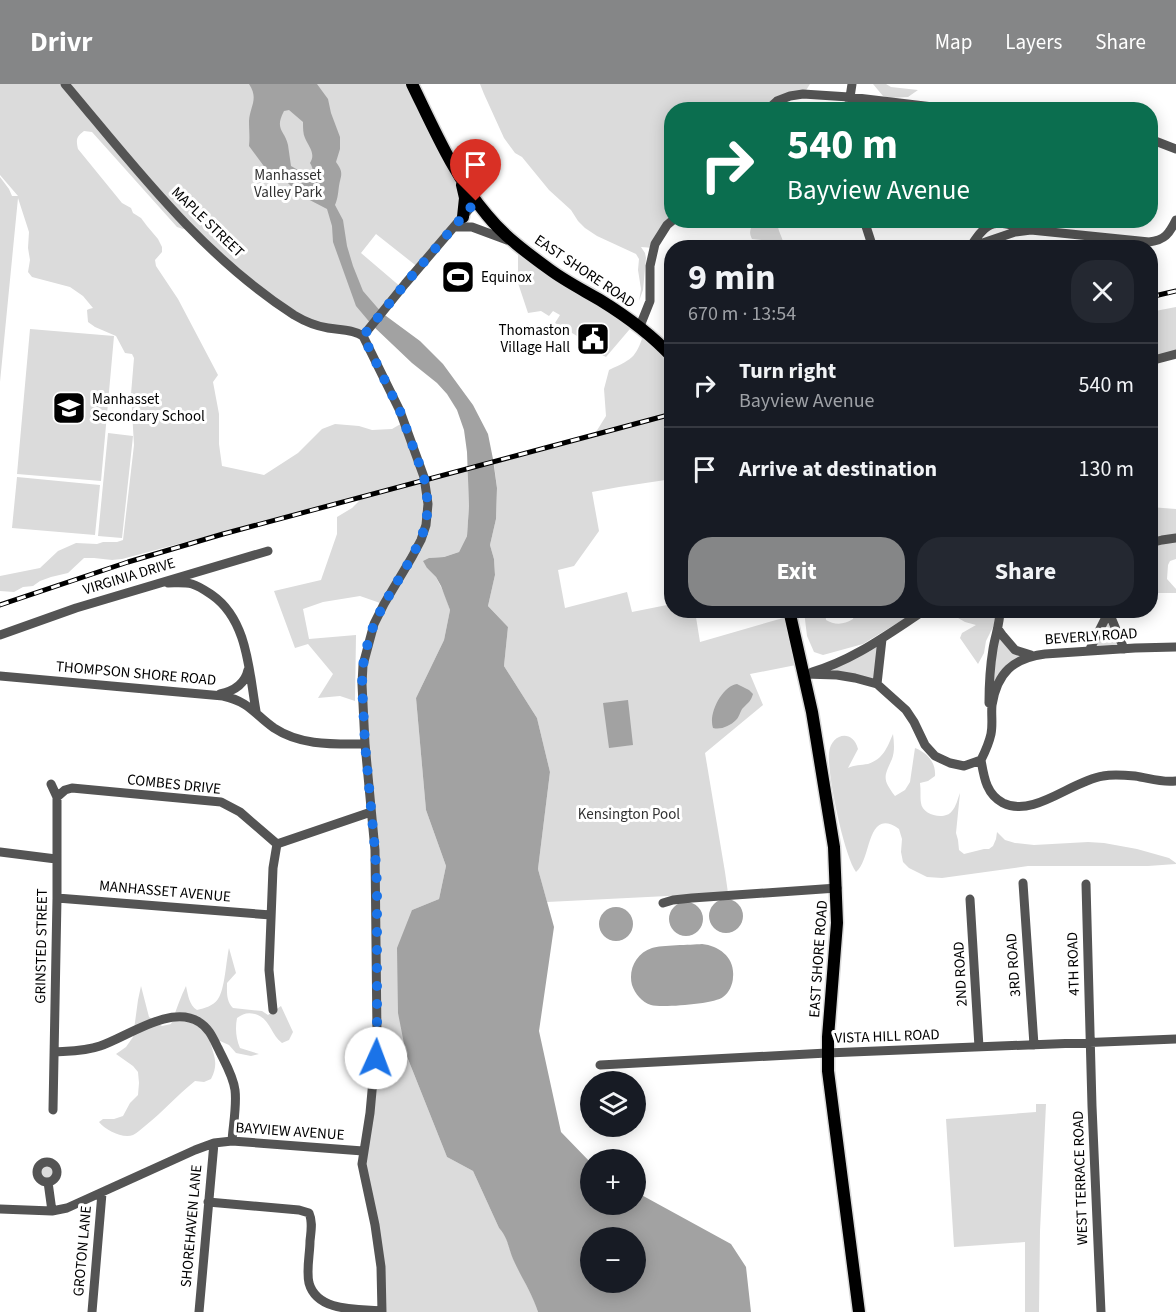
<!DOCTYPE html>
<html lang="en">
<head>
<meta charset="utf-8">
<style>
	body { margin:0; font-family:"Source Sans 3",sans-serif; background:#242831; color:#f1f3f6; height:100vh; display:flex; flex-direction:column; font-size:22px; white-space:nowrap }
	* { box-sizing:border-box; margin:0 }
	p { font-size:20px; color:#9ea1a6 }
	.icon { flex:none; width:33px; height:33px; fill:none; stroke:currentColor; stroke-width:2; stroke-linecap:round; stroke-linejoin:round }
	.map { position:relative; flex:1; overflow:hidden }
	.sheet { position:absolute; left:664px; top:156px; width:494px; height:378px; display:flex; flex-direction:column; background:#171b24; border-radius:24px; box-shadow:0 3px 15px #0003 }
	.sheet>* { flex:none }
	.top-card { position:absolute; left:664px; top:18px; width:494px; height:126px; border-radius:24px; box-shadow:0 3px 15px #0003; background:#0b6e4f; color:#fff; overflow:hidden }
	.controls { position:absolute; left:580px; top:987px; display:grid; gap:12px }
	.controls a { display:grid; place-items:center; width:66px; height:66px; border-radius:50%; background:#171b24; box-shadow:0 3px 15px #0003; font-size:30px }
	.pin { position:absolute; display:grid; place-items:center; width:51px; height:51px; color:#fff; margin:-62px -26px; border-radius:50% 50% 50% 0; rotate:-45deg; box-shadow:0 0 6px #0007 }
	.pin .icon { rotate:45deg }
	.me { position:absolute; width:66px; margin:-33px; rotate:2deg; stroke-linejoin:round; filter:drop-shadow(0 0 4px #0008) }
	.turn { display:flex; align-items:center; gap:21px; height:126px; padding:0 24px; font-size:27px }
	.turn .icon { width:78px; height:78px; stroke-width:2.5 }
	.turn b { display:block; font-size:42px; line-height:51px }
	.round { display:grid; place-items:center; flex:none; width:63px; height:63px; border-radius:24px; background:#242831 }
	.head { display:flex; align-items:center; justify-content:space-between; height:102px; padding:0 24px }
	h1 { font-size:36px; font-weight:700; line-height:45px }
	.button { display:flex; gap:12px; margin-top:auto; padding:12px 24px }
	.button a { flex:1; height:69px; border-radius:24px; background:#858687; color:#fff; font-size:24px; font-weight:700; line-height:69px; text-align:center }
	.button a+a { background:#242831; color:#f1f3f6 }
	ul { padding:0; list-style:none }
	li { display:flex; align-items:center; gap:18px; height:84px; padding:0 24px; border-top:2px solid #363941 }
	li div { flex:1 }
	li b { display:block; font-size:22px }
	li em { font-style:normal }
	header { display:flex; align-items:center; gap:36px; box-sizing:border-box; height:84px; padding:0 30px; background:#858687; color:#fff }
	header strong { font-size:28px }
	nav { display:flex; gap:33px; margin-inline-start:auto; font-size:21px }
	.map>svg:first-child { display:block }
	.green { fill:#dbdbdb }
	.water { fill:#a2a2a2; fill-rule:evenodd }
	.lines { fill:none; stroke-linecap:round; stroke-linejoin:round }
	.major-casing { stroke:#dbdbdb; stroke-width:15 }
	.minor { stroke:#545454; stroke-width:9 }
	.major { stroke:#000; stroke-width:12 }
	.rail-casing { stroke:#000; stroke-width:5 }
	.rail { stroke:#fff; stroke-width:3; stroke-dasharray:9; stroke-linecap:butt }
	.route { stroke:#1a73e8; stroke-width:10; stroke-dasharray:0 18 }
	.labels { text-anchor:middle; stroke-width:6; stroke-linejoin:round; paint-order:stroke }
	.park-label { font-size:15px; fill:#323232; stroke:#fff }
	.street-label { font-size:15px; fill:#000; stroke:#fff }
	.poi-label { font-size:15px; fill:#000; stroke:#fff; text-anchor:start }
</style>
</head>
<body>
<header>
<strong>Drivr</strong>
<nav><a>Map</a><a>Layers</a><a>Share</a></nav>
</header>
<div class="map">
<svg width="1176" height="1228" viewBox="0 0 1176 1228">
	<rect width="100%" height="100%" fill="#fff"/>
	<path class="green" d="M0 0H412L476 117 419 184 376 150 361 169 402 204 363 252 301 236 186 144 183 145 177 143 92 48 84 47C76 53 76 56 78 65L122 119 131 124 133 129 141 134 147 142 158 155 162 163V168L155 176 156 182 178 215 218 291 213 298 219 330V360L222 382 264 391 298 369 322 345 335 340 359 342 372 346 392 345 404 338 425 396 468 384 469 422 467 452 459 468 444 473 429 474 427 484 436 493 445 511 450 526 444 556 416 614 426 726 446 782 439 815 412 826 406 970 447 1073 473 1087 499 1144 505 1151 513 1174 534 1216 538 1228H382L381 1183 363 1085 376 974V847L362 600 383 520 360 512 323 518 303 525 309 555 356 551 355 617 340 612 318 614 333 590 308 560 295 564 274 507 321 496 337 450V433L352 424 359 417 358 412 122 475 112 476 94 474H84L68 489 51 493 40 497 33 502 23 503 14 508 0 507V492L40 484 58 467 76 459 97 460 103 458H117L123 456 134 361 131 310 134 274 132 270 125 269 116 252 95 243 88 238 87 226 89 225 93 224 83 212 70 203 32 193 28 188 30 176 28 164 29 148 18 114 0 298V93L9 105 12 112H18L0 91Z
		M480 0H810L805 8 767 25 672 26V136L654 164 641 163 645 169 646 174 643 206 639 217 641 205 638 186 639 175 636 170 597 152 585 144 578 137 571 126 549 106 522 73 515 69 504 54 484 10Z
		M873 0H886L891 3 918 6 908 13 889 14 883 12Z
		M755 137H777C777 145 783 155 785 163H778L779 161 772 157 752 155C748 147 751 144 755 137Z
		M518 161 635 239 606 273 592 266 594 262 555 239 560 231 553 227 549 232 541 227 528 229 518 199Z
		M1176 223V270L1150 278V228Z
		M30 245 114 252 101 397 17 390Z
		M645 246 672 273V395L619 403 592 408 599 447 574 482 558 486 565 524 627 508 632 528 672 520V526L695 527 700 558 790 532 801 580 750 590 763 621 705 669 725 788 728 809 547 818 538 785 550 688 537 634 504 582 508 543 488 522 495 491 494 475 490 461 496 435 497 404 494 380 595 353 596 348 606 332 604 305 609 286C635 274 636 273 645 246Z
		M108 349 133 352 122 454 98 452Z
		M17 393 100 401 95 451 12 444Z
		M1150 423 1176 425V475L1170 477 1168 481 1167 495 1176 505V509H1151Z
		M804 527H825L826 536C834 541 844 541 853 535L855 527H917L863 560 823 571 814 568 807 552Z
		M952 527H997L995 539 986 557 984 569 978 580 960 554 962 549 976 541 965 538 953 531Z
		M1108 529 1124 565 1089 567Z
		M998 545 1003 552 1031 571 1017 578 989 619Z
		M882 555 877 600 804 590Z
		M893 650C894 658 895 667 892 675 884 693 882 695 895 712L905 706 910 698 915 664C928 669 936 679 935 692L928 697 920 699C921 706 920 713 921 719 922 731 945 737 952 727 956 723 958 714 960 709L956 749 958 756 959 766 964 770 984 765H989L993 762 996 755 997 748 1005 756 1015 759 1034 761 1088 758 1104 759 1137 765 1169 774 1176 779V780L1148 782H1028L942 794 927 793 909 784 903 778 901 768 902 755 899 745C866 722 872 776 856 788 844 771 827 690 829 669 831 649 853 645 858 665L848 684C854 681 861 681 868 680 883 675 887 664 893 650Z
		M229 864 236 889 227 899C227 908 226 917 233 924L262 927 268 931 281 922 293 948 289 956 282 959C270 950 271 935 255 930 247 928 243 930 237 934 235 945 236 954 240 964L259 970 251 972 236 969 229 961 220 957H210C214 973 219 979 211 995L204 998 195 997C177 1011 163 1028 145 1042 141 1045 137 1049 133 1051 123 1055 105 1046 99 1038L103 1035H114L123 1032 130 1019 138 1011 139 999 138 988 133 982 116 970 126 963 133 953 138 916 141 902 149 933 162 942 171 940C176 927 180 914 186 902 188 911 189 921 197 926 205 924 213 922 218 915 225 905 226 877 229 864Z
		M1036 1020H1046L1040 1147 1039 1228H1025V1158L954 1163 946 1035 1036 1028Z
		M37 1088a10 10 0 1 1 20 0a10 10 0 1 1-20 0Z"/>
	<path class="water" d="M249 0H317L328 15 331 29 340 53V65L336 78C344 89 341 90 339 102 338 109 338 114 335 121L343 136 347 162 353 182 363 207 382 229 420 257 443 280 473 321 488 350 493 375 497 404 496 435 490 461 494 475 495 491 488 522 508 543 504 582 537 634 550 688 538 785 554 843 539 947 561 1048 591 1079V1120H636V1108L731 1160 746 1183 751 1228H538C532 1209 521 1193 513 1175 508 1163 508 1154 499 1144L473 1087 447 1073 406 970 398 929 397 864 412 826 439 815 446 782 426 726 416 614 444 556 450 526 441 502 436 493 427 484 423 477 429 474 444 473 459 468 467 452 469 422 467 368 464 346 457 326 447 310 437 299 412 279 372 241 356 222 333 158 332 142 327 125 302 112 278 90 266 85 249 62C250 53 249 46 249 37 250 22 259 15 249 0ZM289 26 303 38C303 44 303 50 305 54 309 63 316 70 310 79 314 86 314 89 309 95H301L298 86 291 82C290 75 289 68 288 61 285 46 274 46 284 27ZM591 1154H636V1198H591Z
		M737 600 749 606 753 610C751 617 749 618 744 623 740 626 740 632 736 636 730 642 721 646 713 644 708 630 722 602 737 600Z
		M628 616 633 661 609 664 603 619Z
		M709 832a17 17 0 1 1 34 0a17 17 0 1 1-34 0Z
		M669 835a17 17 0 1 1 34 0a17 17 0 1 1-34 0Z
		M599 840a17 17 0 1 1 34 0a17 17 0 1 1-34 0Z
		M702 860C720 862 735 874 733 893 733 900 729 909 723 913 715 920 661 924 651 921 642 918 635 910 632 901 628 886 636 869 652 864 662 861 690 861 702 860Z"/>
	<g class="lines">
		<g class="major-casing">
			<path id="major" d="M412 0C434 45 454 92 487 131 504 152 527 169 549 185 565 197 583 206 600 216 626 232 651 250 672 273
				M462 101 465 114 463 133
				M789 526 812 628 834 763 837 839 828 953V987L859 1228"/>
		</g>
		<path class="minor" d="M65 0C135 83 201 171 294 231 304 237 315 242 328 244 339 246 353 245 363 252
			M767 26 777 17 790 12 803 10 849 13 958 26
			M848 26 852 0
			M1150 55 1176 65
			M864 136 873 164
			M455 143H472L507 156
			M971 162C988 135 996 136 1025 145
			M968 164 1015 148 1031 146 1149 158C1165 156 1169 150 1176 136
			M640 242 650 217V182L655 160 667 141 673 136
			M363 252 400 327 424 393 428 420 426 441 421 456 412 473 384 520 374 540 363 581 362 600 365 660 375 766 377 952 370 1029 362 1080 375 1141 381 1183 382 1228
			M363 252 405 200 476 117
			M1150 277 1176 270
			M1150 459 1162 456 1176 454
			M168 499C176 499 184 498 192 500 199 502 206 507 212 511 248 536 249 588 256 627
			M1108 526 1124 565
			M998 545 1003 552 1015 566 1031 571
			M0 551 76 524 268 467
			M1089 567 1108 529
			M812 588C854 576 888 550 925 526
			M804 590 837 591 855 594 877 600 906 626 914 638 925 661 935 672 950 679 964 682 981 676C985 668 989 659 991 650 993 640 991 630 992 621 997 589 1013 574 1045 570L1135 564 1176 563
			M0 592 223 612C250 618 254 630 274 644 301 662 334 660 365 660
			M877 600 882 555
			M220 610C234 607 245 600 248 586
			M989 619C989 601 990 583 993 565 995 552 1000 540 1000 526
			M981 676C984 693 986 710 1003 719 1034 734 1071 697 1103 692 1113 690 1124 691 1135 692 1149 694 1161 699 1176 697
			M51 700 57 713V814L53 1026
			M57 713 65 706 72 704 221 718 240 728 277 760
			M277 760 371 728
			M0 768 56 775
			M1023 799 1034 961
			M1086 800 1092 1022 1101 1228
			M57 814 271 831
			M970 815 979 963
			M663 819 673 816 692 814 837 804
			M273 926 269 886 273 784 277 760
			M55 968C70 967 86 967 100 962 127 953 171 920 199 938 209 944 213 954 218 964 224 977 233 991 235 1006 237 1022 233 1041 232 1057
			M600 981 827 969 1176 955
			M37 1088a10 10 0 1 1 20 0a10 10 0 1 1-20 0Z
			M48 1098 52 1127
			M208 1118 299 1126 309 1129C313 1138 311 1147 310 1157 310 1170 306 1186 309 1199 317 1228 357 1225 382 1227
			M0 1125 52 1127 67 1124 195 1066 214 1059 232 1057 363 1067
			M92 1228 102 1109
			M199 1228 214 1059"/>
		<use href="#major" class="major"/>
		<g class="rail-casing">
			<path id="rail" d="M1150 213 1176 207
				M0 521 128 478 223 450 672 330"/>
		</g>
		<use href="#rail" class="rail"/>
	</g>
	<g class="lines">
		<path class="route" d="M376 974 377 951V801L375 766 365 660 362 600 363 581 368 558 374 540 384 520 412 473 420 456 426 441 428 420 424 393 400 327 363 252 405 200 476 117"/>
	</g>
	<defs>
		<g id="stadium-square" transform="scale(1.725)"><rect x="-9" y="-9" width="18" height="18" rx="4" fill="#000" stroke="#fff"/><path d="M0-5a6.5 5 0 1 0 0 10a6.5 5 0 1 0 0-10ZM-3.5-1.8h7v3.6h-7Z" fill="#fff"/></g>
		<g id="civic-square" transform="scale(1.725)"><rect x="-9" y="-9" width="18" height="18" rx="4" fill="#000" stroke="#fff"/><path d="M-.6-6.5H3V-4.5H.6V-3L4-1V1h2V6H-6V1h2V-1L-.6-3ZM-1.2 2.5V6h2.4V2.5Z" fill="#fff"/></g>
		<g id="school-square" transform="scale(1.725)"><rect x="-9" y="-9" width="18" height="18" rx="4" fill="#000" stroke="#fff"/><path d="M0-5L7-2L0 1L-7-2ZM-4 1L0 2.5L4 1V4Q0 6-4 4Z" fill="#fff"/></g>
	</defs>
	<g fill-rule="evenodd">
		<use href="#stadium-square" x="458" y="193"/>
		<use href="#civic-square" x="593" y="255"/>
		<use href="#school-square" x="69" y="324"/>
	</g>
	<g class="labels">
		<g class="park-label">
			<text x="288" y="96">Manhasset<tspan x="288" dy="17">Valley Park</tspan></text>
			<text x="629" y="735">Kensington Pool</text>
		</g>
		<g class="street-label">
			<text transform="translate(208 138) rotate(44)" y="5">MAPLE STREET</text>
			<text transform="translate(585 187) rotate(34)" y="5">EAST SHORE ROAD</text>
			<text transform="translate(129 492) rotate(-17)" y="5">VIRGINIA DRIVE</text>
			<text transform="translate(1091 552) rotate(-4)" y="5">BEVERLY ROAD</text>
			<text transform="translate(136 589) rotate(5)" y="5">THOMPSON SHORE ROAD</text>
			<text transform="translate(174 700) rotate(6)" y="5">COMBES DRIVE</text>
			<text transform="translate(165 807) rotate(5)" y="5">MANHASSET AVENUE</text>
			<text transform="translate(41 862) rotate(-89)" y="5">GRINSTED STREET</text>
			<text transform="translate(818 875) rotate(-86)" y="5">EAST SHORE ROAD</text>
			<text transform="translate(1073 880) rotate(-92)" y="5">4TH ROAD</text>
			<text transform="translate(1013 881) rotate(-94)" y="5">3RD ROAD</text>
			<text transform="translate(960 890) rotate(-93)" y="5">2ND ROAD</text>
			<text transform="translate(887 952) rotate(-2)" y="5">VISTA HILL ROAD</text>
			<text transform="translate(290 1047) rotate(4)" y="5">BAYVIEW AVENUE</text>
			<text transform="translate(1080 1094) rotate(-92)" y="5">WEST TERRACE ROAD</text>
			<text transform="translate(191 1142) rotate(-85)" y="5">SHOREHAVEN LANE</text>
			<text transform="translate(82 1167) rotate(-85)" y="5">GROTON LANE</text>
		</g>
		<g class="poi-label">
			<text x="481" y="198">Equinox</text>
			<text x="570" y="251" text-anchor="end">Thomaston<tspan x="570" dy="17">Village Hall</tspan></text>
			<text x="92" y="320">Manhasset<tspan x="92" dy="17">Secondary School</tspan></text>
		</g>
	</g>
</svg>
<div class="controls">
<a><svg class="icon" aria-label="layers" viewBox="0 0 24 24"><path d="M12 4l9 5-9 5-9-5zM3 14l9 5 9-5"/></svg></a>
<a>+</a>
<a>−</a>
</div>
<div class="pin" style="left:476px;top:117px;background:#d93025"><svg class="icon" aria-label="arrive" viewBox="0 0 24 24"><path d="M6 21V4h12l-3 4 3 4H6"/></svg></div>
<svg class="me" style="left:376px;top:974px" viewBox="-20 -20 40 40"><circle r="19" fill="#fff"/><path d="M0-13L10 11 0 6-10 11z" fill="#1a73e8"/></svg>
<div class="top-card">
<div class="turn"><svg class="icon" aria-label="right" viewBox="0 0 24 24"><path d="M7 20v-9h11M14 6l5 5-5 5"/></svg><div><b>540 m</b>Bayview Avenue</div></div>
</div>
<section class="sheet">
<div class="head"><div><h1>9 min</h1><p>670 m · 13:54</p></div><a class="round"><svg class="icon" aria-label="close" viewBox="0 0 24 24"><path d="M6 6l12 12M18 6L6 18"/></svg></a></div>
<ul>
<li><svg class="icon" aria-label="right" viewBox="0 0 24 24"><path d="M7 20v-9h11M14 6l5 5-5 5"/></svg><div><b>Turn right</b><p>Bayview Avenue</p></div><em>540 m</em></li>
<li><svg class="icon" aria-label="arrive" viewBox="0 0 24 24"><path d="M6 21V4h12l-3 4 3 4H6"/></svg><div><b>Arrive at destination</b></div><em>130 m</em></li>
</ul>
<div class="button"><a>Exit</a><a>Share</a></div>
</section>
</div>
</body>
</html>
